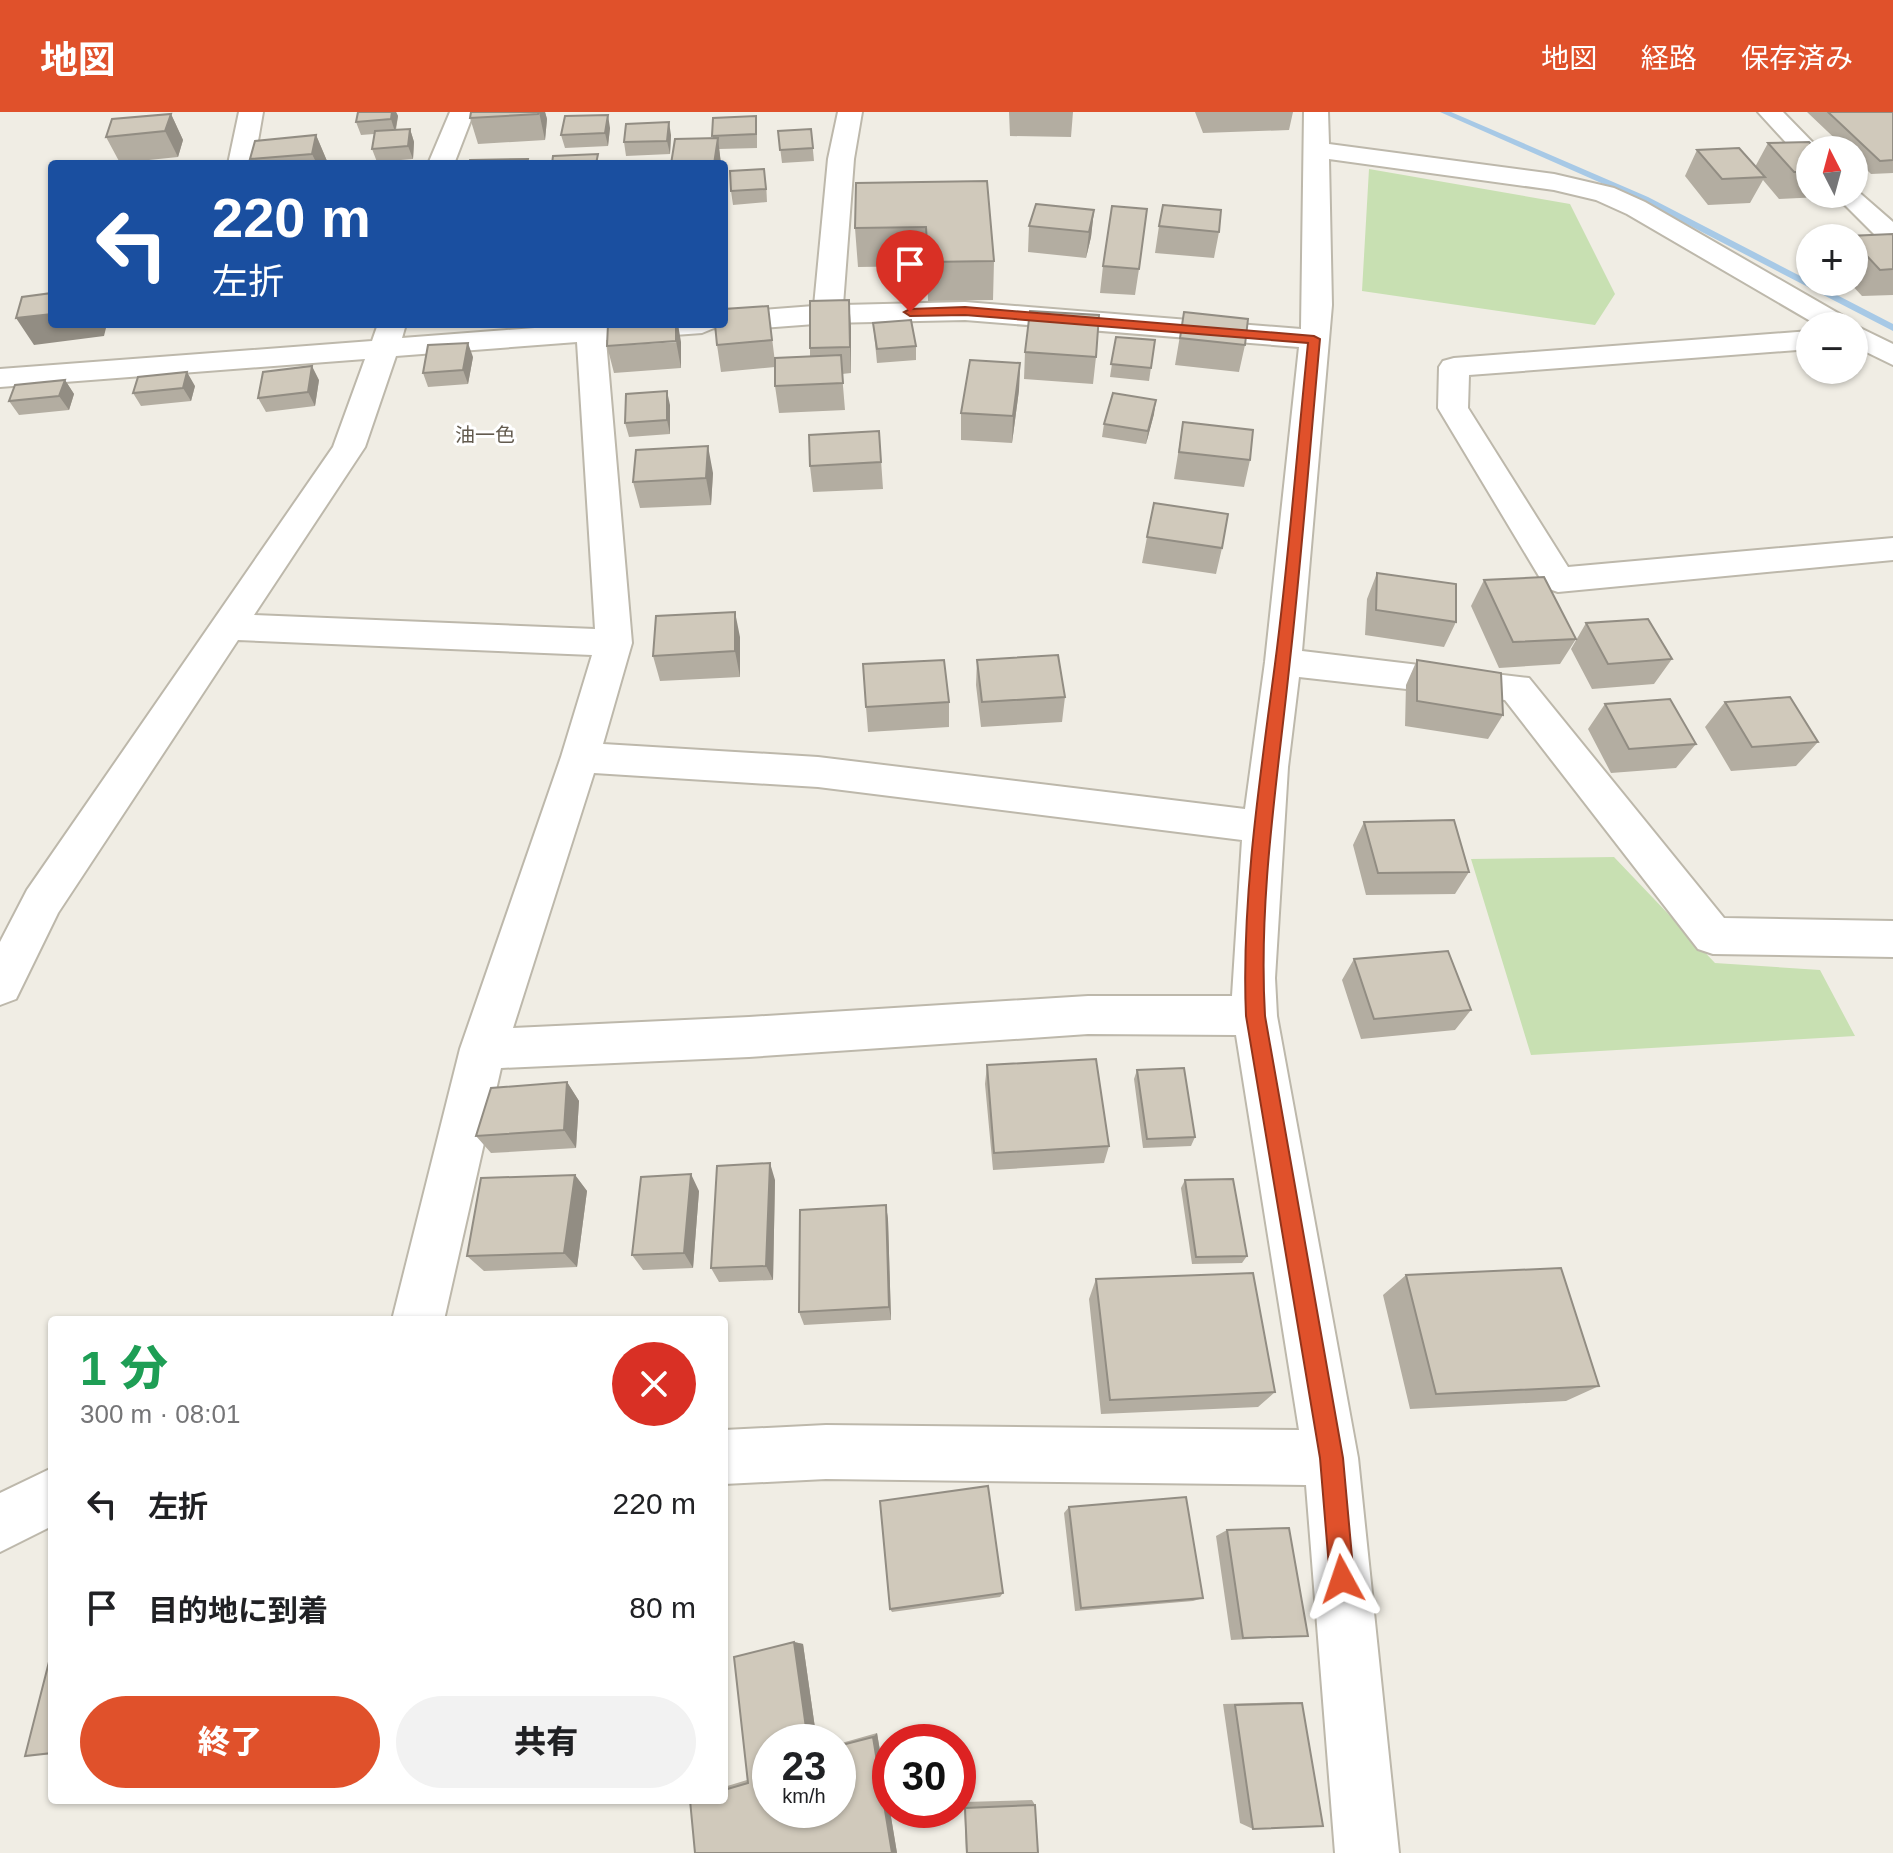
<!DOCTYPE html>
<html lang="ja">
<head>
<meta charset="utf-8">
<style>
	body { margin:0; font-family:Arial,"Noto Sans JP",sans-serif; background:#f2f2f2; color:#202124; height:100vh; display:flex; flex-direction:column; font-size:30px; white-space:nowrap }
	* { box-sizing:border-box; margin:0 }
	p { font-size:26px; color:#757577 }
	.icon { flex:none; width:44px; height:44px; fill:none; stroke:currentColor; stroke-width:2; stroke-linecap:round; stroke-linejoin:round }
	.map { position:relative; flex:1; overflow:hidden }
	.panel { position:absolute; left:48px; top:1204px; width:680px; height:488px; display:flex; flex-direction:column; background:#fff; border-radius:8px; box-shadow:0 2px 6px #0004 }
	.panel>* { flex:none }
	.hud { position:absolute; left:48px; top:48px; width:680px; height:168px; border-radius:8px; box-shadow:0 2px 6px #0004; background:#1a4fa0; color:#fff; overflow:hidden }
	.needle { width:52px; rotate:354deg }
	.buttons { position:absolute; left:1796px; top:24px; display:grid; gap:16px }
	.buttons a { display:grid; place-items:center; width:72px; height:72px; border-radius:50%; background:#fff; box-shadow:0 2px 6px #0004; font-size:40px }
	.speed { position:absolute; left:752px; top:1612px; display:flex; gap:16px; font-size:40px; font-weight:700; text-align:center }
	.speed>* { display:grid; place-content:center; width:104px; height:104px; border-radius:50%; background:#fff; box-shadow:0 2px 6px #0004; line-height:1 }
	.speed small { font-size:20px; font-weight:400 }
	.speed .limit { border:12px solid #d22; background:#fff; color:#111 }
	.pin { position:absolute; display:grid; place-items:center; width:68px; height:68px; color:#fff; margin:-82px -34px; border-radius:50% 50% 50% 0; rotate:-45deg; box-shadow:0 0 8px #0007 }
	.pin .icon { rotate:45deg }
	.me { position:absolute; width:88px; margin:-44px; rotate:355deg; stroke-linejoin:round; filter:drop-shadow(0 0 6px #0008) }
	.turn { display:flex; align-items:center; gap:28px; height:168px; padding:0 32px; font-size:36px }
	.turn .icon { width:104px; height:104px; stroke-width:2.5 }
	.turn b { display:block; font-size:56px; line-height:68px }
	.round { display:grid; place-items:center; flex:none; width:84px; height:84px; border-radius:42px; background:#f2f2f2 }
	.head { display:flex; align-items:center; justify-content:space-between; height:136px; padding:0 32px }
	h1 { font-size:48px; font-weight:800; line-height:60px; color:#1e9e55 }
	.primary-button { display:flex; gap:16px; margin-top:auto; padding:16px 32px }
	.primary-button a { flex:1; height:92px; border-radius:48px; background:#e0512b; color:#fff; font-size:32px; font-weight:800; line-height:92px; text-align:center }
	.primary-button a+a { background:#f2f2f2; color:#202124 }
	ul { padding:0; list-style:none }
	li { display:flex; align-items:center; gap:24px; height:104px; padding:0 32px }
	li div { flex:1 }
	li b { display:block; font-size:30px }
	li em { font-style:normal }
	header { display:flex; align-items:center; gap:48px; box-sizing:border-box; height:112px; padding:0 40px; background:#e0512b; color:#fff }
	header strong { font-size:38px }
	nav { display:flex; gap:44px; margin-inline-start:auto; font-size:28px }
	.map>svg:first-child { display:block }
	.green { fill:#c8e0b2 }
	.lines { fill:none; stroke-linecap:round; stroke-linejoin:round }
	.stream { fill:#a7c9e6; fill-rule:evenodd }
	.minor-casing { stroke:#bdb8ab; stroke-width:4 }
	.minor { fill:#fff; fill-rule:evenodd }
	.wall { fill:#b3ada1 }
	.shaded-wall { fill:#928d83 }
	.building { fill:#d0c9bb; stroke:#928d83; stroke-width:2 }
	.route { fill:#e0512b; stroke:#92351c; stroke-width:2 }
	.labels { text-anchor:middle; stroke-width:6; stroke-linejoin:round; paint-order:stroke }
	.far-neighbourhood-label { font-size:20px; fill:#635b4e; stroke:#fff }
</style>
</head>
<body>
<header>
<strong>地図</strong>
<nav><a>地図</a><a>経路</a><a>保存済み</a></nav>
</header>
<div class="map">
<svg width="1893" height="1741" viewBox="0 0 1893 1741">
	<rect width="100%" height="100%" fill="#f0ede4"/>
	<path class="green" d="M1369 57 1570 92 1615 182 1595 213 1362 179Z
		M1614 745 1715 851 1820 858 1855 924 1531 943 1471 747Z"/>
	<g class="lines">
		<path class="stream" d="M1440 0H1451L1648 85 1893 212V219L1642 89Z"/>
		<g class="minor-casing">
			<path id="minor" d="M239 0H263L254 52H228Z
				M450 0H474L454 52H428Z
				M838 0H862L854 47 843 193 965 190 1301 217 1304 0H1328L1329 32 1554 62 1614 76 1645 90 1850 208 1854 213 1893 232V253L1854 234V214H1819L1627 102 1596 88 1554 78 1329 47 1332 193 1302 539 1529 566 1724 806 1893 809V845L1713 842 1698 837 1505 588 1299 565 1288 655 1275 866 1277 904 1358 1346 1399 1741H1335L1306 1373 826 1367 724 1372V1318L826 1313 1299 1318 1236 923 1088 922 749 945 501 956 444 1208H392L460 937 561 645 592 543 238 528 58 801 16 887 0 893V830L27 778 333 335 365 247 0 275V257L372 229 378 212H406L402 226 588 212H724V201L814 194 828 47ZM965 208 1299 235 1265 550 1245 697 818 645 603 632 632 531 606 228 702 221 714 216 724 219 828 211ZM577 230 595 517 254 503 365 335 396 244ZM594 661 818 675 1242 728 1232 884H1088L749 905 513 916Z
				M1758 0H1783L1820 38H1810V50L1801 47Z
				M1854 76 1893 110V133L1883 131 1834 82H1854Z
				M1810 219V237L1469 263 1468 296 1568 455 1893 426V448L1558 480 1546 476 1438 296 1439 255 1443 249 1454 246Z
				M52 1356V1414L0 1440V1381Z"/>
		</g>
		<use href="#minor" class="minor"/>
	</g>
	<path class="wall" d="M358 0H396L398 4 396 18 410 17 414 30 413 47 377 50 372 37 374 22 361 23 356 10Z
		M471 0H545L547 7 545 28 478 32 470 6Z
		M1009 0H1073L1071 25 1010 24Z
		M1195 0H1293L1289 18 1203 21Z
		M1807 0H1893V61L1871 62 1854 45V38H1847Z
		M171 2 183 28 178 45 120 51 106 25Z
		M713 6 757 17V36L719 37 721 52H671L713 26Z
		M610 16 608 34 565 36 561 23Z
		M811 17 814 49 782 51 778 19Z
		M316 23 327 49 326 52H253L250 47Z
		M671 23 670 42 626 44 624 30Z
		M1768 31 1810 38V82H1823L1821 85 1779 87 1763 68 1750 91 1708 93 1685 64 1697 38 1755 55Z
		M766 70 767 90 733 93 731 79Z
		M856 71 994 149 993 188 928 189 927 154 858 155 855 116Z
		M1094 98 1091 125 1086 146 1028 140 1029 114Z
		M1159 114 1219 120 1214 146 1155 141Z
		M1893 122V183L1862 184 1849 170H1854V126H1847L1849 124Z
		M1103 154 1139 157 1135 183 1100 181Z
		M768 194 775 250 810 245V236L851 215V261L842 262 845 298 779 301 775 274V255L721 260 717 233Z
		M1184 200 1245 233 1239 260 1175 253Z
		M873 211 916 234V248L877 251Z
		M1116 225 1155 228 1149 269 1110 265Z
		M681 230V256L614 261 607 234Z
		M1025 240 1096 245 1093 272 1024 267Z
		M473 245 468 272 428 275 423 261Z
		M1020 251 1019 278 1012 331 961 328V301Z
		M65 268 74 282 69 298 19 303 9 289Z
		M319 268 315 294 266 300 258 286Z
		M195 274 191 289 141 294 133 281Z
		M670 293V322L629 325 625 311Z
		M1154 302 1146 332 1102 325 1104 312Z
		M1183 310 1250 348 1244 375 1174 367Z
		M879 319 883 377 813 380 810 354Z
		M713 361 711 393 640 396 633 370Z
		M1147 425 1222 436 1216 462 1142 451Z
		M1377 461 1456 510 1444 535 1365 523 1367 487Z
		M1484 468 1576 527 1560 552 1499 556 1471 494Z
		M1586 511 1672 547 1654 572 1592 577 1571 537Z
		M740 525V565L660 569 653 544Z
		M977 548 1065 585 1062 610 981 615 976 573Z
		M1417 548 1503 603 1488 627 1405 614 1406 573Z
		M949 590V615L868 620 866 595Z
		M1725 590 1818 630 1796 654 1731 659 1705 615Z
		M1605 592 1696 632 1676 656 1611 661 1588 617Z
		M1364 710 1469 760 1455 782 1366 783 1353 733Z
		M1354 847 1471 898 1455 918 1361 927 1342 868Z
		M987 953 1109 1034 1104 1051 993 1058 985 972Z
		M1137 958 1195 1025 1191 1034 1143 1036 1134 967Z
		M567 970 579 989 576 1036 491 1041 476 1024Z
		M575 1063 587 1079 577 1155 484 1159 467 1144Z
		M775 1068 773 1168 719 1170 711 1156Z
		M1185 1068 1247 1144 1242 1151 1192 1152 1181 1076Z
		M699 1079 693 1156 643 1158 632 1143Z
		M886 1093 888 1108 891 1208 804 1213 799 1200Z
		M1406 1163 1599 1274 1566 1289 1410 1297 1383 1183Z
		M1096 1167 1275 1280 1258 1295 1101 1302 1089 1187Z
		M1069 1395 1203 1486 1193 1489 1075 1499 1064 1401Z
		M1227 1418 1308 1524 1231 1528 1216 1424Z
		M1003 1481 1000 1485 892 1500 890 1497Z
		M794 1530 803 1532 817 1630H770L838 1698V1632L877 1621 897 1741H695L724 1688V1675L747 1668Z
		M1288 1590 1302 1591 1253 1717 1240 1711 1223 1592Z
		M1032 1688 1035 1693 1038 1741H966L964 1690Z"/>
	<path class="shaded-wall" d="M392 0H396L398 4 395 20 391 7Z
		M539 0H545L547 7 545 28Z
		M171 2 183 28 178 45 165 19Z
		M608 3 610 16 608 34 605 21Z
		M669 10 671 23 670 42 667 29Z
		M410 17 414 30 413 47 408 34Z
		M316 23 327 49 326 52H317L312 42Z
		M718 26 721 52H714Z
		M1094 98 1091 125 1086 146 1089 120Z
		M849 188 851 215V261L850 235Z
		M52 202V212H107L104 224 34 233 16 206Z
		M676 212H678L681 230V256L676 229Z
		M468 231 473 245 468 272 463 258Z
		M1020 251 1019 278 1012 331 1013 304Z
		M312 254 319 268 315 294 308 280Z
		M187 260 195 274 191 289 183 276Z
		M65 268 74 282 69 298 59 284Z
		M667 279 670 293V322L667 308Z
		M1156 288 1154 302 1146 332 1148 319Z
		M708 334 713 361 711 393 706 366Z
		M735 500 740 525V565L735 539Z
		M567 970 579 989 576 1036 564 1018Z
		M770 1051 775 1068 773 1168 766 1154Z
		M691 1062 699 1079 693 1156 684 1141Z
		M575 1063 587 1079 577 1155 564 1141Z
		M886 1093 888 1108 891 1208 889 1195Z
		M794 1530 803 1532 817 1630H808Z
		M877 1621 897 1741H892L873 1625Z"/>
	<path class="building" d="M358 0H392L391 7 356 10Z
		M471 0H539L538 2 470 6Z
		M1828 0H1893V48L1880 49Z
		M171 2 165 19 106 25 112 7Z
		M608 3 605 21 561 23 565 4Z
		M756 4V22L712 24 713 6Z
		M669 10 667 29 624 30 626 12Z
		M410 17 408 34 372 37 375 19Z
		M811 17 813 36 780 38 778 19Z
		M316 23 312 42 250 47 255 29Z
		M718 26 714 52H671L675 27Z
		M1809 30 1817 38H1810V60H1794L1768 31Z
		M1739 36 1765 65 1722 67 1697 38Z
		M598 42 596 52H552L553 44Z
		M528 47 527 52H469L470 48Z
		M764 57 766 77 731 79 730 59Z
		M987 69 994 149 928 150 926 115 855 116 856 71Z
		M1036 92 1094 98 1089 120 1029 114Z
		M1163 93 1221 98 1219 120 1159 114Z
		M1112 94 1147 97 1139 157 1103 154Z
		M1893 122V157L1880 158 1854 130V126H1851L1849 124Z
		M52 181V202L16 206 22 185Z
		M849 188 850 235 810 236V189Z
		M768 194 772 228 717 233 715 212H724V197Z
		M1030 199 1099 203 1096 245 1025 240Z
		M1184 200 1248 207 1245 233 1180 226Z
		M911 208 916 234 877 237 873 211Z
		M608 212H676V229L607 234Z
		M1116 225 1155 228 1151 256 1111 252Z
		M468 231 463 258 423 261 428 233Z
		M841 243 843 271 775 274V246Z
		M970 248 1020 251 1013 304 961 301Z
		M312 254 308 280 258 286 263 260Z
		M187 260 183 276 133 281 138 265Z
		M65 268 59 284 9 289 15 273Z
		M667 279V308L625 311 626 282Z
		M1113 281 1156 288 1148 319 1104 312Z
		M1183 310 1253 318 1250 348 1179 340Z
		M879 319 881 350 810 354 809 323Z
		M708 334 706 366 633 370 636 338Z
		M1154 391 1228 402 1222 436 1147 425Z
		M1377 461 1456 472V510L1376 498Z
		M1544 465 1576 527 1513 530 1484 468Z
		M735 500V539L653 544 656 504Z
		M1648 507 1672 547 1608 552 1586 511Z
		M1058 543 1065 585 982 590 977 548Z
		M944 548 949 590 866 595 863 552Z
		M1417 548 1501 561 1503 603 1417 589Z
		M1790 585 1818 630 1752 635 1725 590Z
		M1670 587 1696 632 1629 637 1605 592Z
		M1454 708 1469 760 1378 761 1364 710Z
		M1448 839 1471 898 1374 907 1354 847Z
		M1096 947 1109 1034 994 1041 987 953Z
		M1184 956 1195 1025 1147 1027 1137 958Z
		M567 970 564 1018 476 1024 491 976Z
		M770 1051 766 1154 711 1156 717 1054Z
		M691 1062 684 1141 632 1143 641 1065Z
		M575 1063 564 1141 467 1144 481 1066Z
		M1233 1067 1247 1144 1196 1145 1185 1068Z
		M886 1093 889 1195 799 1200 800 1098Z
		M1561 1156 1599 1274 1436 1282 1406 1163Z
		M1253 1161 1275 1280 1110 1288 1096 1167Z
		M690 1206V1208H638Z
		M988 1374 1003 1481 890 1497 880 1389Z
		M1186 1385 1203 1486 1081 1496 1069 1395Z
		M1289 1416 1308 1524 1243 1526 1227 1418Z
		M794 1530 808 1630H770V1698H838V1634L873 1625 892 1741H695L690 1688H724V1678L748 1671 734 1545Z
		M52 1538V1641L25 1644Z
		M1302 1591 1323 1714 1253 1717 1235 1593Z
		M1035 1693 1038 1741H967L965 1696Z"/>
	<path class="route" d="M965 195 1314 224 1320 227C1310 334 1302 441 1290 548 1278 665 1258 785 1265 904L1343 1346 1354 1467 1351 1476 1342 1479 1334 1476 1330 1467 1320 1346 1246 904C1241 791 1260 665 1275 552 1289 445 1297 338 1308 231L965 203 910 204 904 200 910 197Z"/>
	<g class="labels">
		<g class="far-neighbourhood-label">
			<text x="485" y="330">油一色</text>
		</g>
	</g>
</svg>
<div class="buttons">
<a><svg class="needle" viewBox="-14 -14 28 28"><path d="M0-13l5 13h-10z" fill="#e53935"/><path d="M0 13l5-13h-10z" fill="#757577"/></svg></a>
<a>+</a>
<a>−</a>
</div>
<div class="speed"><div>23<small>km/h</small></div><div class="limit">30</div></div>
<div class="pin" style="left:910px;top:200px;background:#d93025"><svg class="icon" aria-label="arrive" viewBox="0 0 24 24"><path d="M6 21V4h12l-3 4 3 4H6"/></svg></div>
<svg class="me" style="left:1342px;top:1467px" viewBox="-20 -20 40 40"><path d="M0-17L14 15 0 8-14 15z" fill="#e0512b" stroke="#fff" stroke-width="4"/></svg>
<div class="hud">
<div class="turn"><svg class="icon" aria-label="left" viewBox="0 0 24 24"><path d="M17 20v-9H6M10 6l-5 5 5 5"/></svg><div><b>220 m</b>左折</div></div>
</div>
<section class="panel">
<div class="head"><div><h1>1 分</h1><p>300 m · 08:01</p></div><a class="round" style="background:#d93025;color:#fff"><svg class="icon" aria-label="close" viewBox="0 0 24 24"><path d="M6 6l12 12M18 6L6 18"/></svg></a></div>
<ul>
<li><svg class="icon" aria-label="left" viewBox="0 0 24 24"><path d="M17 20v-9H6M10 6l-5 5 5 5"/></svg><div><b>左折</b></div><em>220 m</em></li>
<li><svg class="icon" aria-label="arrive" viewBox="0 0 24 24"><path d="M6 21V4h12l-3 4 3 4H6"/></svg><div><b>目的地に到着</b></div><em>80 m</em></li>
</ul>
<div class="primary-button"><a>終了</a><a>共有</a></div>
</section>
</div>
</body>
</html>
